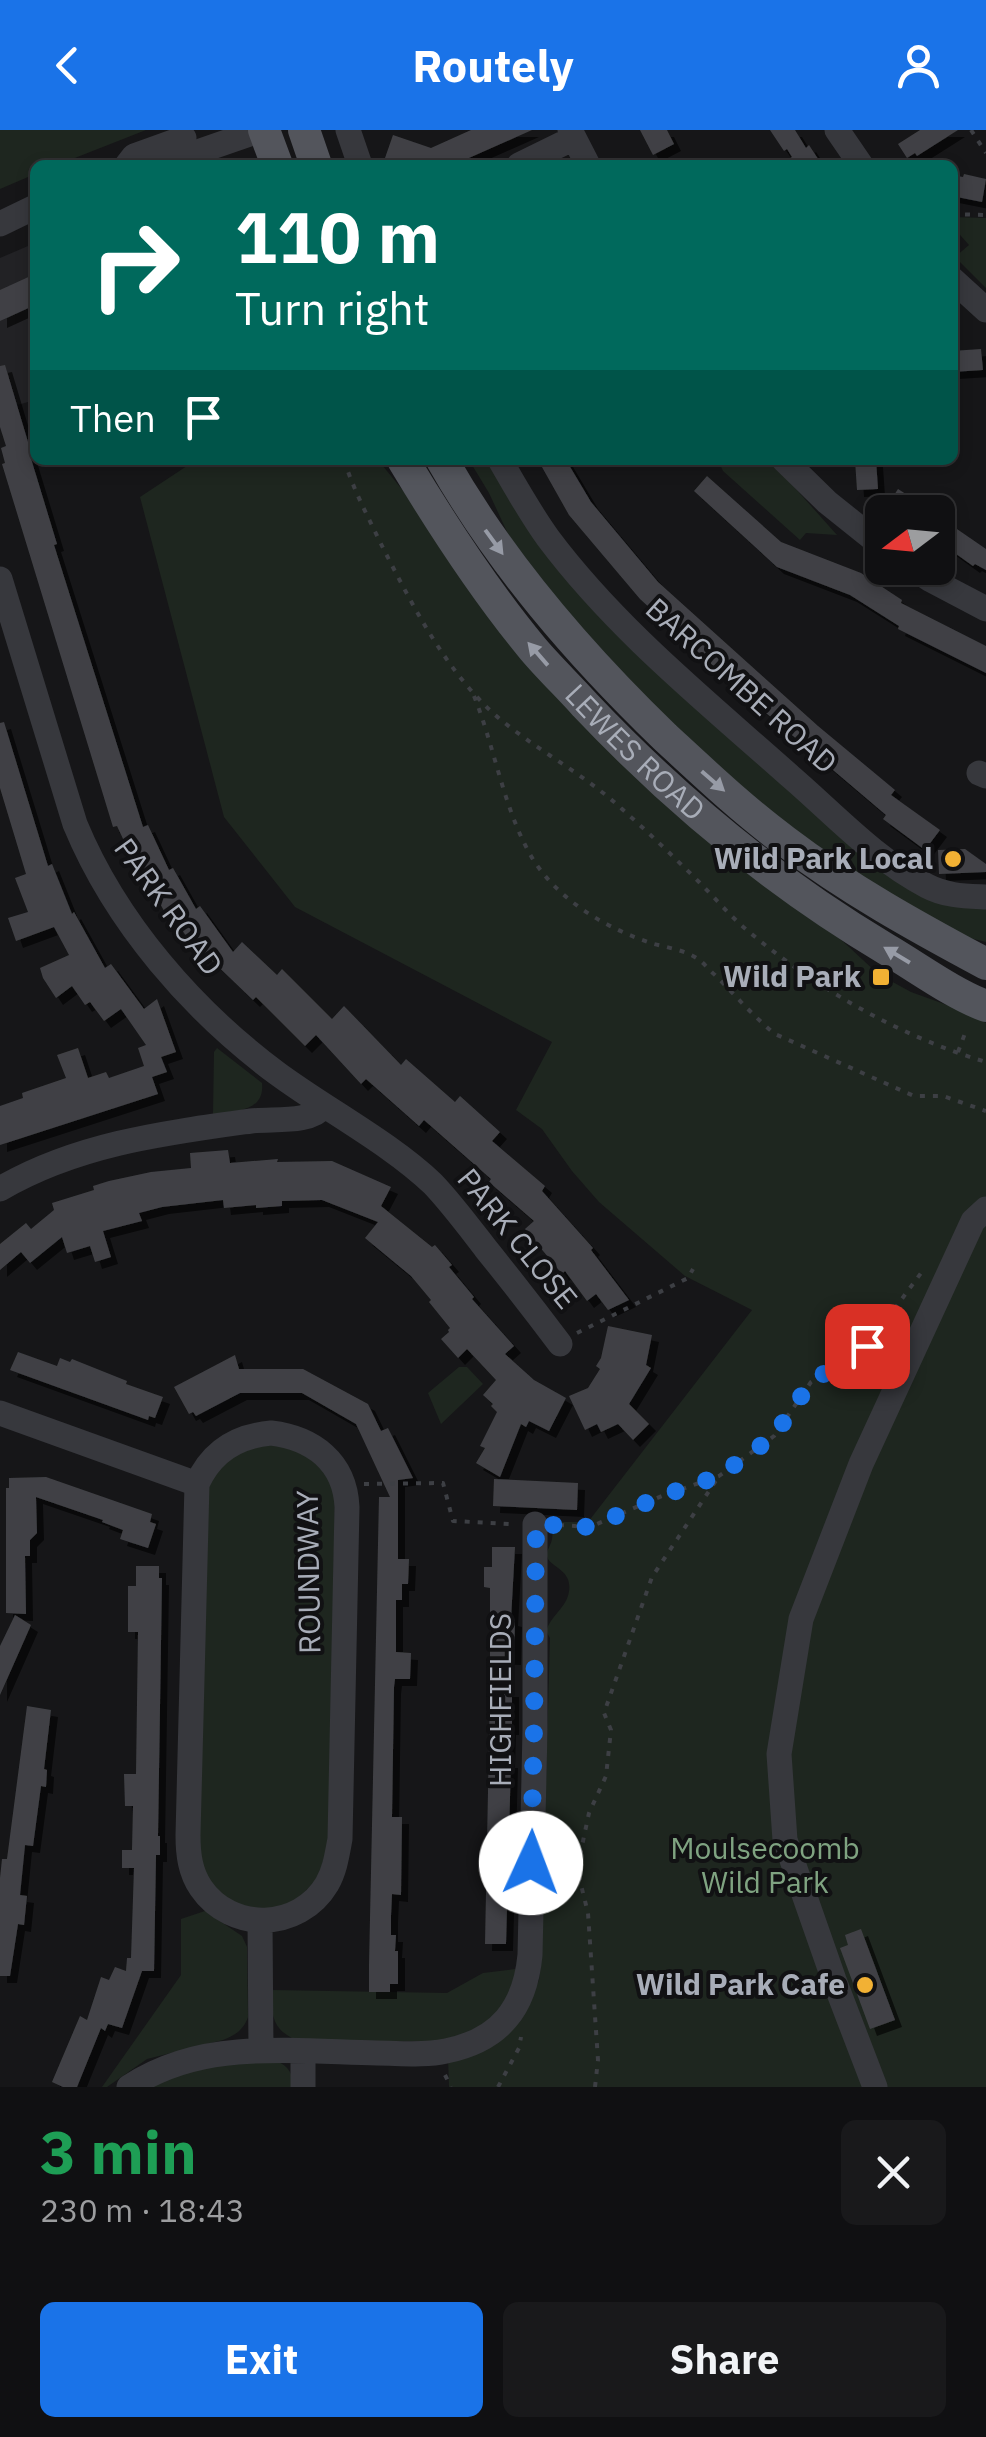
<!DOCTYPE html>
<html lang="en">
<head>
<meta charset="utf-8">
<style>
	body { margin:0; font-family:"IBM Plex Sans",sans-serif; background:#19191b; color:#f1f3f6; height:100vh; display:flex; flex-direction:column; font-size:38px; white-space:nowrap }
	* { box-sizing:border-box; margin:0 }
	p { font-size:32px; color:#9c9d9f }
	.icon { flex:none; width:55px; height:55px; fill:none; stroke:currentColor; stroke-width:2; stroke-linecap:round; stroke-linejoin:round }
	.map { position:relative; height:1957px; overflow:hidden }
	.side { display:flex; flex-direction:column; background:#101012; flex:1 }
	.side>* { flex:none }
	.guide { position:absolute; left:30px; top:30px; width:928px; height:305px; border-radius:15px; box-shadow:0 5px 15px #0003,0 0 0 2px #303032; background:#00695c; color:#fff; overflow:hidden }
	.needle { width:65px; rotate:254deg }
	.tools { position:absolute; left:865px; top:365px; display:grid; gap:20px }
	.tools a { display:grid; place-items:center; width:90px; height:90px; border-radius:15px; background:#101012; box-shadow:0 5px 15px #0003,0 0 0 2px #303032; font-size:50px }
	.pin { position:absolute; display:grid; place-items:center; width:85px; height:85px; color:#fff; margin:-42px; border-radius:20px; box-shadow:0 5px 15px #0006 }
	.me { position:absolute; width:110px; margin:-55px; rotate:2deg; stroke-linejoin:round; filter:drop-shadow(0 0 8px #0008) }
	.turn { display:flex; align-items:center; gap:35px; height:210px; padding:0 40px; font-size:45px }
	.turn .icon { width:130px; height:130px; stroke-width:2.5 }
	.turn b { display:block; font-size:70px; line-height:85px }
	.then { display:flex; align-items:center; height:95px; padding:0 40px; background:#0003; gap:20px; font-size:38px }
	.round { display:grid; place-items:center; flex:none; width:105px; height:105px; border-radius:15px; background:#19191b }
	.head { display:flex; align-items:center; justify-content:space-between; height:170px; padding:0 40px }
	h1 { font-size:60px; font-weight:700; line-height:75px; color:#1e9e55 }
	.action { display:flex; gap:20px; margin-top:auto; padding:20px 40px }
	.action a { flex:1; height:115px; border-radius:15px; background:#1a73e8; color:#fff; font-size:40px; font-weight:700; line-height:115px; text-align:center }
	.action a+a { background:#19191b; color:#f1f3f6 }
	header { display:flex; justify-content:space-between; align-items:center; height:130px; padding:0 40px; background:#1a73e8; color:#fff; font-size:45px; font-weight:700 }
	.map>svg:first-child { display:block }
	.built { fill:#222225 }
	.green { fill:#1e261f }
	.building { fill:#404145; filter:url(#shadow) }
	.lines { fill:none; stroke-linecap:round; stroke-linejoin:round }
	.path { stroke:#3d3f44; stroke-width:4; stroke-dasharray:5 8; stroke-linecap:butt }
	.minor { stroke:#37383d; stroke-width:25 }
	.major { stroke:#53555c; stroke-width:32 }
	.oneway { fill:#979ba6 }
	.route { stroke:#1a73e8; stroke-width:18; stroke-dasharray:0 32.4 }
	.poi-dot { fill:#f2b134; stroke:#111113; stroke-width:4 }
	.labels { text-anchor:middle; stroke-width:8; stroke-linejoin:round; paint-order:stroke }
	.street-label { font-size:30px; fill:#a8adb8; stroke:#111113 }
	.poi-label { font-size:30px; font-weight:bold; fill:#a8adb8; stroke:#111113; text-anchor:end }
	.park-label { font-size:30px; fill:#7fa381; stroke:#111113 }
</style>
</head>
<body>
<header><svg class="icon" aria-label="back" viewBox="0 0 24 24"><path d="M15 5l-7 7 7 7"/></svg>Routely<svg class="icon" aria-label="person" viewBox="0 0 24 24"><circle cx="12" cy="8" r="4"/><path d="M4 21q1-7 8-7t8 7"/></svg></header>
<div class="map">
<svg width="986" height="1957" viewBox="0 0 986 1957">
	<defs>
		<filter id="shadow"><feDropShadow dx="7" dy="7" stdDeviation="0" flood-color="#0009"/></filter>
	</defs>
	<rect width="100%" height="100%" fill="#161618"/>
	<path class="built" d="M35 113V270L0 280V128Z"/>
	<path class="green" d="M0 0H146L57 35H35V44L0 59Z
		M952 87 986 88V158L955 127 969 115 953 97Z
		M196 330H378L409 368 484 477 878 844 911 862 969 883 986 893V1957H449L448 1927 523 1886 539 1850 541 1833 550 1508 546 1501C551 1486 564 1479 568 1466 576 1438 547 1438 547 1425 547 1419 551 1415 552 1409 553 1404 552 1398 552 1392H588L752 1180 685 1146 599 1072 572 1041 542 999 516 980 552 912 295 777 224 687 140 367Z
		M469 330H491L527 392 860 718 986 779V812L957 805 880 761 774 684 705 626 587 508 509 406 489 363Z
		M718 330H770L837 405 806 403 800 410 723 341Z
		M217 918 262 953C265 982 235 981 213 984L214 922Z
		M459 1237H467L483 1254 441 1294 428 1263Z
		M254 1313 293 1316 326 1342 335 1364 329 1710 318 1749 293 1773 259 1781 222 1768 198 1733 209 1346 217 1335Z
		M205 1781 242 1806 247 1817 248 1887C244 1899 236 1905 223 1910L147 1929 107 1957H102L181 1845V1789Z
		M515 1839V1862L486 1897 443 1911 300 1912C272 1900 272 1888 271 1860L447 1863 483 1843Z
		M276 1931C289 1936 293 1944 293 1957H146L198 1936Z"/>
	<path class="building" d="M471 0H532L453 35H406L385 28 393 5 431 18Z
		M640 0H667L674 14 653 25Z
		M770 0H795L806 18 809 15 822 35H780L792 27 787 19 784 21Z
		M920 0H958L917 26 915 23 907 28 898 14Z
		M964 44 986 49 982 72 952 66V45L963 47Z
		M35 144V175L0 191V160Z
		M981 219 983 240 952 242V221Z
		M5 235 31 322H29L57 414 54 415 143 697 148 695 169 740 173 738 196 779 200 776 233 822 242 812 277 845 282 839 332 889 344 876 401 935 406 929 455 972 460 966 500 1002 492 1011 545 1056 542 1061 593 1118 591 1120 629 1170 608 1180 596 1164 587 1171 565 1141 562 1144 525 1099 534 1091 489 1052 491 1049 424 990 419 996 366 949 361 954 316 905 305 916 256 867 253 870 205 824 201 827 172 786 168 788 143 743 140 745 117 696 113 697 2 334 5 333 1 318 6 316 0 297V236Z
		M538 330H566L591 372 658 452 818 596 895 660 891 665 940 700 925 720 883 689 886 685 753 572 640 469 569 385Z
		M855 330H876L878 359 857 360Z
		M707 346 781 412 861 443 902 470 901 473 986 516V543L898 499 899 496 850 465 777 437 694 361Z
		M898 359 934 382H896L887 376Z
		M938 386 986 419V440L975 434 973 436 938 411Z
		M4 592 48 736 52 734 72 784 74 782 105 838 111 834 144 879 157 869 176 922 161 927 167 942 152 947 158 964 0 1015V976L23 968 22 963 66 948 57 925 78 918 88 948 106 942 109 948 144 936 138 918 146 915 121 879 104 891 90 872 85 875 72 856 56 868 43 848 40 838 69 825 54 797 16 811 8 788 28 782 15 748 26 744 0 658V593Z
		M965 719 986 734V742L939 744 938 720Z
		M228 1020 230 1033 278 1029 277 1032 332 1031 391 1057 381 1076 432 1117 435 1115 452 1135 449 1137 474 1167 472 1169 514 1216 505 1224 534 1250 566 1268 549 1301 529 1291 526 1297 521 1294 500 1347 476 1333 485 1318 480 1316 497 1282 491 1276 493 1274 483 1265 496 1250 467 1219 458 1228 441 1209 449 1202 448 1200 450 1198 429 1172 431 1170 411 1146 365 1108 378 1092 322 1070 282 1071V1076L256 1078V1075L224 1078 223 1070 162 1077 139 1083 142 1091 103 1101 111 1127 95 1132 90 1116 67 1123 62 1107 30 1133 21 1122 0 1140V1114L26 1093 31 1099 54 1080 52 1073 94 1060 93 1056 109 1051 151 1042 191 1038 190 1023Z
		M608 1196 652 1205 646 1235 651 1238 629 1274 649 1294 633 1310 618 1294 601 1302 597 1294 585 1300 569 1266 588 1258 600 1239 596 1236 601 1228Z
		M18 1222 57 1236 60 1228 70 1232 72 1229 127 1251 126 1254 163 1267 155 1288 149 1286 148 1290 10 1240Z
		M235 1225 239 1239H303L368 1274 381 1301 388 1298 413 1348 398 1350V1429H409L408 1454H402V1470H396V1522L411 1523 410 1549H395L394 1557 392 1687H402L401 1765 392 1764 391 1786V1805H396L395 1821H398V1854H390V1862H369V1836L379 1367H390L356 1294 302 1263H240L196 1286 193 1282 189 1284 174 1257Z
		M46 1347 152 1384 150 1392 156 1394 148 1418 120 1409 123 1400 102 1392 103 1390 36 1367 37 1403 30 1410V1426H25L26 1484 6 1483V1358H9V1348Z
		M494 1349 578 1353 577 1380 493 1376Z
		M492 1417H515L511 1489 515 1490 514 1528 490 1527V1458L484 1457V1437H492Z
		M136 1436H159V1448H162L158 1706H160V1725H156L154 1841H142L122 1898 108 1894 105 1901 101 1898 77 1957H63L52 1952 80 1886 87 1890 101 1847 109 1850 115 1837 126 1841 127 1828H131L134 1738H122V1720H132L133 1676H125L124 1644H136L138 1502H128V1456H136Z
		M15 1485 31 1495 0 1565V1516Z
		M490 1560H512V1598H509L508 1631H511L506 1814H485Z
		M27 1576 51 1580 44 1639 47 1640 46 1657 41 1656 33 1716 25 1715 20 1765 27 1766 24 1795 18 1794 10 1846H0V1748L2 1729H7Z
		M861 1799 895 1890 870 1899 840 1818 848 1815 845 1805Z"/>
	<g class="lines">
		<path class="path" d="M971 0 986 23
			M952 84 986 85
			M344 330C354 361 370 391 384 420 414 478 445 539 494 584 534 619 583 643 622 679 649 703 674 727 699 752 715 768 730 786 748 801 817 859 899 906 986 932
			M474 566C495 618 503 677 531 726 557 770 607 799 654 814 669 818 685 820 698 829 704 833 709 840 715 845 735 865 753 886 775 904L914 966H943L986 981
			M958 922 967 898
			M577 1203 688 1148 693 1139
			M364 1354 443 1353 453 1391 510 1394
			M559 1395 590 1397 662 1366 719 1346 774 1306 811 1252 867 1216 924 1139
			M445 1945 451 1957
			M498 1957 519 1918 521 1907
			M595 1957 598 1930 588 1783 577 1739 589 1683 606 1646 611 1600 604 1583 652 1447 719 1346"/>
		<path class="minor" d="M348 0 360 35
			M570 0 588 35
			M837 0 861 35
			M127 35 134 26 184 8
			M160 35 261 0
			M519 35 574 8
			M0 94 35 77
			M952 149 986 180
			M500 330C515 356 530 383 548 408 616 499 707 572 791 647 834 684 876 730 927 756 946 766 965 766 986 767
			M784 330 827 372 882 416
			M913 438 931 450 986 479
			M0 449 75 694C116 793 193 881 278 944 327 980 390 1013 433 1054 452 1074 469 1097 486 1119 511 1150 536 1182 560 1214
			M979 643 986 646
			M0 1059C77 1014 164 1003 251 991 273 988 310 994 324 976
			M0 1283 197 1354
			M271 1303C313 1308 345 1332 347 1377L340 1709C337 1725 335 1740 327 1754 299 1801 231 1802 201 1758 190 1742 188 1724 188 1705L197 1354C211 1322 237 1306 271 1303Z
			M260 1791 261 1921
			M129 1957C161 1936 199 1925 238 1922 284 1918 331 1922 377 1923 399 1923 424 1926 446 1921 500 1910 525 1878 530 1825L535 1600V1394
			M303 1957V1921
			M875 1957 834 1850 785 1710 779 1624 801 1489 861 1334 973 1091 986 1079"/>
		<g class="major">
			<path d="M264 0 277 35"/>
			<path d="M304 0 316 35"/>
			<path id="s1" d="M403 330C442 395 484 460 533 519 549 538 568 556 585 575 674 669 775 753 886 819 917 837 953 864 986 876"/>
			<path d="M442 330C501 434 579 524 665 607 704 643 743 680 785 711 848 759 917 797 986 834"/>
		</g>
	</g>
	<defs><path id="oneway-solid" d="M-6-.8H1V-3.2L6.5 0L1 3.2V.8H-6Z" transform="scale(2.5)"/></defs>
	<g class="oneway">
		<use href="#oneway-solid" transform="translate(494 412) rotate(54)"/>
		<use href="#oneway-solid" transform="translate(538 524) rotate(-131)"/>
		<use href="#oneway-solid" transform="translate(713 651) rotate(41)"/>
		<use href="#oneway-solid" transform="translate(897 825) rotate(-149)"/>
	</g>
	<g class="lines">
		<path class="route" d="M531 1733 534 1600 536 1394 590 1397 662 1366 719 1346 774 1306 811 1252 867 1216"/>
	</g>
	<g class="poi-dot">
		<circle cx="953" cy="729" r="10"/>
		<rect x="871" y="837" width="20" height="20" rx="5"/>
		<circle cx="865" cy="1855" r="10"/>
	</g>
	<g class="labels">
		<g class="street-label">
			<text transform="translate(741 556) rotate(42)" y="10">BARCOMBE ROAD</text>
			<text dy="10" stroke="none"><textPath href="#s1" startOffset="375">LEWES ROAD</textPath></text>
			<text transform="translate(168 777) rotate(54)" y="10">PARK ROAD</text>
			<text transform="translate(517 1109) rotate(51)" y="10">PARK CLOSE</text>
			<text transform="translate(309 1442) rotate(-91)" y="10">ROUNDWAY</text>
			<text transform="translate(501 1570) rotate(-90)" y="10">HIGHFIELDS</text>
		</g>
		<g class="poi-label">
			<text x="933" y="739">Wild Park Local</text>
			<text x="861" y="857">Wild Park</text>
			<text x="845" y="1865">Wild Park Cafe</text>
		</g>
		<g class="park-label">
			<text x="765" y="1729">Moulsecoomb<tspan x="765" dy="34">Wild Park</tspan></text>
		</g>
	</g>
</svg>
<div class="tools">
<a><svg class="needle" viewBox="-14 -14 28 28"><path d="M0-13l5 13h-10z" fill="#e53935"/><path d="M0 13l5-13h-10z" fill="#9c9d9f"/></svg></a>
</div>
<div class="pin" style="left:867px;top:1216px;background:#d93025"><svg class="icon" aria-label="arrive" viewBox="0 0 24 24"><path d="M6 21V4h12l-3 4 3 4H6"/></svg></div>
<svg class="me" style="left:531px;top:1733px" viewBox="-20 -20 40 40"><circle r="19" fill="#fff"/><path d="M0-13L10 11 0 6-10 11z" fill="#1a73e8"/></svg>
<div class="guide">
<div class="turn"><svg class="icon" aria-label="right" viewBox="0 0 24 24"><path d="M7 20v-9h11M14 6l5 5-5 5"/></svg><div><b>110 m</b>Turn right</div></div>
<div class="then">Then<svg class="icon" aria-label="arrive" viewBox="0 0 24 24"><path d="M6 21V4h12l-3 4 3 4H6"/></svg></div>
</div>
</div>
<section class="side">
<div class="head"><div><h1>3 min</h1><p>230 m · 18:43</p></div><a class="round"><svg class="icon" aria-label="close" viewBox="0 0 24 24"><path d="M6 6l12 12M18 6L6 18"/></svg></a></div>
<div class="action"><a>Exit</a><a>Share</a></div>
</section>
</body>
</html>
